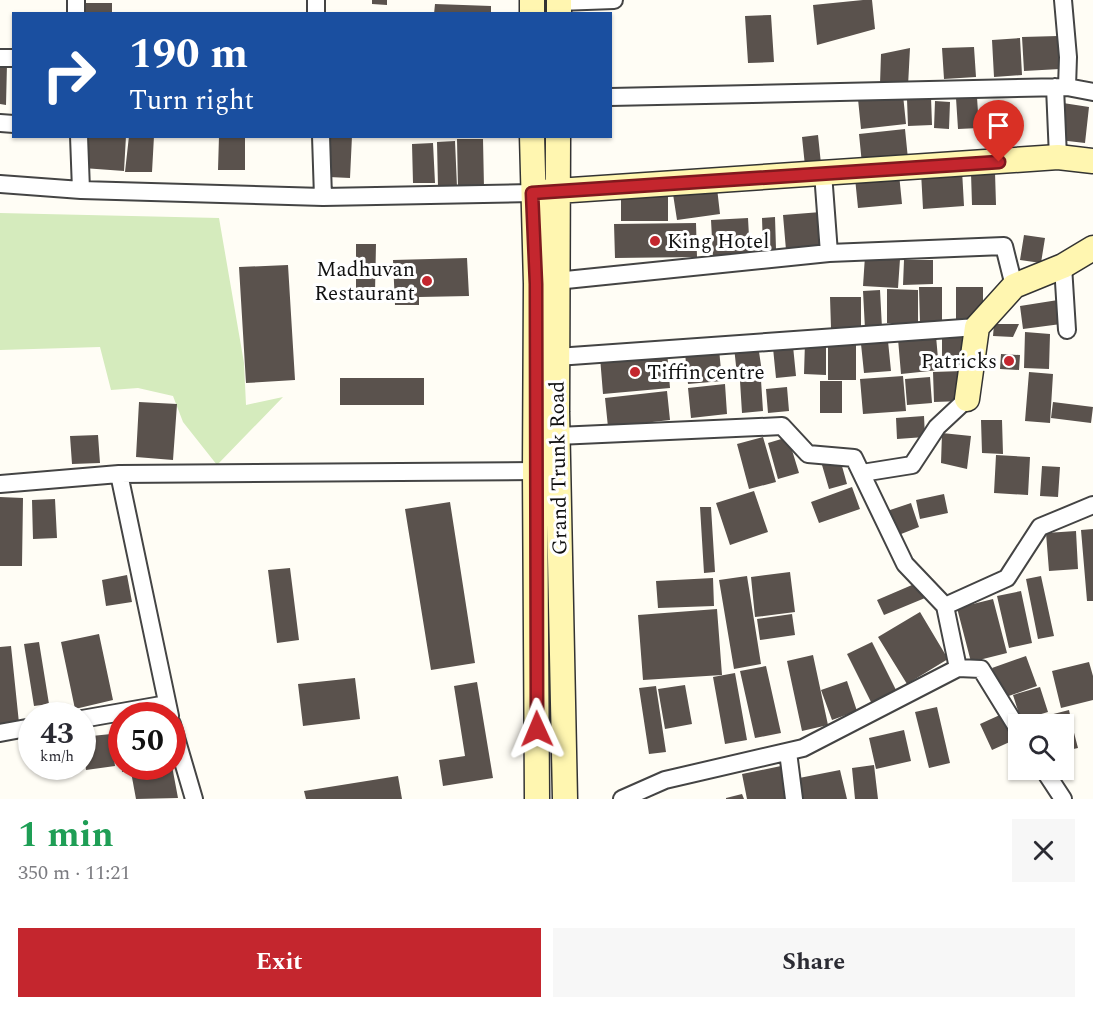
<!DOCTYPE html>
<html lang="en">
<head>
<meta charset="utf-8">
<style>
	body { margin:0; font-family:Spectral,serif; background:#f7f7f7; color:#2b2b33; height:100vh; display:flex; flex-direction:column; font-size:22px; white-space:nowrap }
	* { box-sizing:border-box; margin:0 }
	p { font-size:20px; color:#7c7c81 }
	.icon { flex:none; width:33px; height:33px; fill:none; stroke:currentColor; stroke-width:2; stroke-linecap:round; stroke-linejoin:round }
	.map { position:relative; height:799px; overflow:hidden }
	.side { display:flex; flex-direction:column; background:#fff; flex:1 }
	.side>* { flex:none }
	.hud { position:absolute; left:12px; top:12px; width:600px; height:126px; border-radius:0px; box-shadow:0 2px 4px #0004; background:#1a4fa0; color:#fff; overflow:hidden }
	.controls { position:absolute; left:1008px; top:714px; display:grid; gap:12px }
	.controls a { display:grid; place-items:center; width:66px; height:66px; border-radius:0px; background:#fff; box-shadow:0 2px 4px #0004; font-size:30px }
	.speed { position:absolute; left:18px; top:702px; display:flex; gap:12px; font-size:30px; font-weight:700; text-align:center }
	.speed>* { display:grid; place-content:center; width:78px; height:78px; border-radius:50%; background:#fff; box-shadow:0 2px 4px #0004; line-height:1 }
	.speed small { font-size:15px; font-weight:400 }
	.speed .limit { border:9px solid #d22; background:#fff; color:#111 }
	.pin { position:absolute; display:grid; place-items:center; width:51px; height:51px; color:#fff; margin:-62px -26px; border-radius:50% 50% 50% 0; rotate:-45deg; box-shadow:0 0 6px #0007 }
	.pin .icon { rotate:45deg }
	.me { position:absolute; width:66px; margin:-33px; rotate:359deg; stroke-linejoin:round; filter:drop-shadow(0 0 4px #0008) }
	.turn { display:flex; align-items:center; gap:21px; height:126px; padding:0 18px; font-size:27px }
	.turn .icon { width:78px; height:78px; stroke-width:2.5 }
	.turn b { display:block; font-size:42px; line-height:51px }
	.round { display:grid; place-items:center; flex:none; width:63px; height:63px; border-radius:0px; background:#f7f7f7 }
	.overview { display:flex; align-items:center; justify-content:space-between; height:102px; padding:0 18px }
	h1 { font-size:36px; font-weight:700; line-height:45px; color:#1e9e55 }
	.primary-button { display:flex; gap:12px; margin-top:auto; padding:12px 18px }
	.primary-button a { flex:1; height:69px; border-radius:0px; background:#c4262e; color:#fff; font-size:24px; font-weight:700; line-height:69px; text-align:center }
	.primary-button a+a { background:#f7f7f7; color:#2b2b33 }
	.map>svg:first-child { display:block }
	.green { fill:#d5ebbd }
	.building { fill:#5a524d }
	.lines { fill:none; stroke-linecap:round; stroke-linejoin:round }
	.street-casing { stroke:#444; stroke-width:20 }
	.secondary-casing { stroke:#333; stroke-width:27 }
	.street { stroke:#fff; stroke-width:16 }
	.secondary { stroke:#fff6b0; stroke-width:24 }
	.route-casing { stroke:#7f191e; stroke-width:15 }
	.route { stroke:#c4262e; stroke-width:10 }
	.poi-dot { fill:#c4262e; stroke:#fff; stroke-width:2 }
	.labels { text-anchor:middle; stroke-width:6; stroke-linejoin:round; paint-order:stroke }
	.poi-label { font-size:21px; fill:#111; stroke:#fff; text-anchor:start }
	.street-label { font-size:21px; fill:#111; stroke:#fff }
</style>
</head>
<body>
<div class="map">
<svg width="1093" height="799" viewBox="0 0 1093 799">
	<rect width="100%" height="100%" fill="#fffdf5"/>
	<path class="green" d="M0 213 219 218 244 363 246 405 283 397 217 465 183 422 173 396 138 388 111 390 100 347 0 350Z"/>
	<path class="building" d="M372 0H387V5L372 4Z
		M863 0H872L875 29 817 45 813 5Z
		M83 3H112V14H83Z
		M435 4 491 6V14H434Z
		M771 15 774 62 748 63 745 16Z
		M1058 36 1060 69 1024 71 1022 37Z
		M1020 38 1022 75 994 77 992 40Z
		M974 47 976 77 944 79 942 48Z
		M910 48 908 86 880 84 881 54Z
		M0 64H7L6 105 0 104Z
		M903 95 906 124 861 129 858 99Z
		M931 97 932 125 908 126 907 99Z
		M977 97 979 128 958 129 956 98Z
		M935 101 950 102 949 129 934 128Z
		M1063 103 1089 107 1085 143 1059 140Z
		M905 129 908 159 862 164 859 134Z
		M818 135 821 164 805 166 802 137Z
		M85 136H126L124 171 83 168Z
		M129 136H154L152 172H125Z
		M219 136H245V170H218Z
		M331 136H352L350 178 329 177Z
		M457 139H483L484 188 458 189Z
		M455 141 457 187H438L437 142Z
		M433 143 435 183H413L412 144Z
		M962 170 964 206 923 209 921 172Z
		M995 172 996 205H972L971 173Z
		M899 174 902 204 858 208 855 178Z
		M717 188 720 214 677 220 673 194Z
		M621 190H668V221H621Z
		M821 212 824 248 786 250 783 215Z
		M775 217 776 249H763L762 218Z
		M748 218 750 255 713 257 711 220Z
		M696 223 697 257 615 258 614 224Z
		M1024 235 1045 238 1041 263 1020 260Z
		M356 244H376L375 293H356Z
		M865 256 900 259 898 288 863 286Z
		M467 258 469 296 419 297V305H395L393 260Z
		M904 260H933V284L903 285Z
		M288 265 295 380 246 383 239 267Z
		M919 287H942V323H920Z
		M956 287H983V319H956Z
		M887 289 918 290V323H887Z
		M880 290 882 328 865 329 863 291Z
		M830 297H861V328H831Z
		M1058 300 1061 324 1023 329 1020 306Z
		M994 324H1019L1013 337 993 336Z
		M1025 332 1050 334 1049 369 1024 368Z
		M936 336 939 370 901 374 898 339Z
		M942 336H967V362H942Z
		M888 341 891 371 864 373 861 344Z
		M805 342H826V375L804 374Z
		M828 342H856V380H828Z
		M758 345 762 372 737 375 734 347Z
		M793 346 796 376 776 378 773 348Z
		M719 349 722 381 688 384 685 353Z
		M667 351 670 388 603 394 600 357Z
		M1001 354 1020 355 1019 370 1000 369Z
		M962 371 963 401 934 402 933 372Z
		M1029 372 1053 374 1050 423 1025 421Z
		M903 376 906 411 863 414 860 379Z
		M930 377 932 403 907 405 905 379Z
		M340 378H424V405H340Z
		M761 380 763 411 742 413 740 381Z
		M820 381H842V413H820Z
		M725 384 727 414 691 418 688 388Z
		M787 387 789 411 768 413 766 389Z
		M667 391 670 420 608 427 605 398Z
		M139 402 177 404 173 460 136 457Z
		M1053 402 1093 407 1091 423 1051 418Z
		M924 416 925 437 897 439 896 418Z
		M981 420H1002L1003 454 982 453Z
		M942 433 971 436 967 469 941 463Z
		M98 435 100 463 72 464 70 436Z
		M763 437 776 482 749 489 737 444Z
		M788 437 799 473 778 479 768 443Z
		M996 455 1030 457 1028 495 994 493Z
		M840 459 847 484 829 489 822 465Z
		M1042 466 1060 467 1058 497 1040 496Z
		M852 487 860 509 819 523 811 502Z
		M754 491 768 532 730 545 716 503Z
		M944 494 948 513 920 519 916 500Z
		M0 497 23 498 22 566H0Z
		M55 499 57 538 33 539 32 500Z
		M450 502 475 663 431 670 405 509Z
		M911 503 919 527 896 536 887 511Z
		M700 507H711L715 572 704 573Z
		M1093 529V601H1087L1081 530Z
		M1076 531 1078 569 1049 571 1046 533Z
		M290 568 299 640 277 643 268 570Z
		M790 572 795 612 755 617 751 577Z
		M127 575 132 602 106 606 102 580Z
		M747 576 761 664 734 669 719 580Z
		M1041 576 1054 636 1038 639 1026 579Z
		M713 578 714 606 658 608 656 581Z
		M919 582 925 598 884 615 877 600Z
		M1021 591 1032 643 1009 648 997 596Z
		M993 599 1007 653 971 662 957 608Z
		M717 609 722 675 643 680 638 615Z
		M920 612 948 659 907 684 878 637Z
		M792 614 795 635 760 640 757 619Z
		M99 634 113 700 75 709 61 642Z
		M39 642 49 704 34 706 24 644Z
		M872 642 898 694 873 706 847 654Z
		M11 646 19 723 0 725V647Z
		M813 655 828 725 802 731 787 661Z
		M1026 656 1037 686 1003 698 992 668Z
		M1089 662 1093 676V700L1061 708 1052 671Z
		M766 666 781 733 755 738 740 671Z
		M735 673 747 740 725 744 713 677Z
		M355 678 360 719 303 726 298 684Z
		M847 681 857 711 832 720 821 690Z
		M477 682 493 778 443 786 439 760 465 756 454 686Z
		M685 685 692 724 665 729 658 689Z
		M656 686 666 752 649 754 639 688Z
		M1040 687 1048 712 1021 720 1013 695Z
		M937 707 950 763 929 768 915 712Z
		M1069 710 1072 724 1064 726V724H1036L1034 719Z
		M1002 714 1014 740 992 750 980 724Z
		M122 722V765H121L112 724Z
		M1072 725 1078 748 1064 751V727Z
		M904 730 911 761 876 769 869 738Z
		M111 734 115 766 86 770 82 737Z
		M874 765 878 799H855L852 768Z
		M122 766H142V767L122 772Z
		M160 766H172L178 798 136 799 131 772Z
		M781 766 788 799H747L742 774Z
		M840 770 847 799H798L794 779Z
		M398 776 402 799H306L304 791Z
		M742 794 744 799H726V798Z"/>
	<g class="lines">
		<g class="street-casing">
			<path id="street" d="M76 0V14
				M316 0V14
				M1063 0 1068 57 1067 87
				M559 2 614 0
				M0 58H14
				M1055 87 1058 157
				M610 97 1067 87 1093 92
				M0 123 14 124
				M79 136 81 190
				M321 136 323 197
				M823 173 829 253
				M0 184 81 190 323 197 532 193
				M1063 266 1067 330
				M556 281 829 253 1004 246 1014 286
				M557 357 977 327
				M557 436 782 426 808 454 854 458 905 564 945 606 958 668
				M862 473 912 465 937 427 967 399
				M119 474 170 716
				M0 484 119 474 535 471
				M945 606 1007 578 1040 527 1093 505
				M82 719 167 704
				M172 724 194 799
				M0 733 32 727
				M788 752 794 799
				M1044 770 1063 799
				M622 799 665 780 803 748 958 668 981 669 1018 729"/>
		</g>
		<g class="secondary-casing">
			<path id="secondary" d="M532 14V0
				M559 14V0
				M532 136 536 284 535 471 537 799
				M558 136 557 412 565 799
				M542 192 1058 157 1093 161
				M967 399 977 327 1014 286 1063 266 1093 248"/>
		</g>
		<use href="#street" class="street"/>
		<use href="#secondary" class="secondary"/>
	</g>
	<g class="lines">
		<g class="route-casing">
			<path id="route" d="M537 729 536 284 532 193 999 162"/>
		</g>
		<use href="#route" class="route"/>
	</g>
	<g class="poi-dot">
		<circle cx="655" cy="241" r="6"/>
		<circle cx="427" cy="281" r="6"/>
		<circle cx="1009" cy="361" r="6"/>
		<circle cx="635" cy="372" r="6"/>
	</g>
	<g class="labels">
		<g class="poi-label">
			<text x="667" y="248">King Hotel</text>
			<text x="415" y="276" text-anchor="end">Madhuvan<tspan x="415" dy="24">Restaurant</tspan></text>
			<text x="997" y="368" text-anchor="end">Patricks</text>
			<text x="647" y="379">Tiffin centre</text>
		</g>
		<g class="street-label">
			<text transform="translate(558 468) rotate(-91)" y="7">Grand Trunk Road</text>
		</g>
	</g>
</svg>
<div class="controls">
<a><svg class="icon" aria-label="search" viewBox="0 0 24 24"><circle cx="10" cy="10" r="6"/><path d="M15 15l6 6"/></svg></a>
</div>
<div class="speed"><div>43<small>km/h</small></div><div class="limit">50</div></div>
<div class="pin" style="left:999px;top:162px;background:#d93025"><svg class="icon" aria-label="arrive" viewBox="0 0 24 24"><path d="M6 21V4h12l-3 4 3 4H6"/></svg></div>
<svg class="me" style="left:537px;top:729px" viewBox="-20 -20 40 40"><path d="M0-17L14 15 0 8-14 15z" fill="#c4262e" stroke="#fff" stroke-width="4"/></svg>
<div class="hud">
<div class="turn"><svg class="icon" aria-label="right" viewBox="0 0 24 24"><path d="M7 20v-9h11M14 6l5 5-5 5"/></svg><div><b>190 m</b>Turn right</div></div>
</div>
</div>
<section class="side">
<div class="overview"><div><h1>1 min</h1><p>350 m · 11:21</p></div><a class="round"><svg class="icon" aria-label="close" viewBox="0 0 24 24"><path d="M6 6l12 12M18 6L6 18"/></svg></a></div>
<div class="primary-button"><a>Exit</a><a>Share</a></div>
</section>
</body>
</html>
